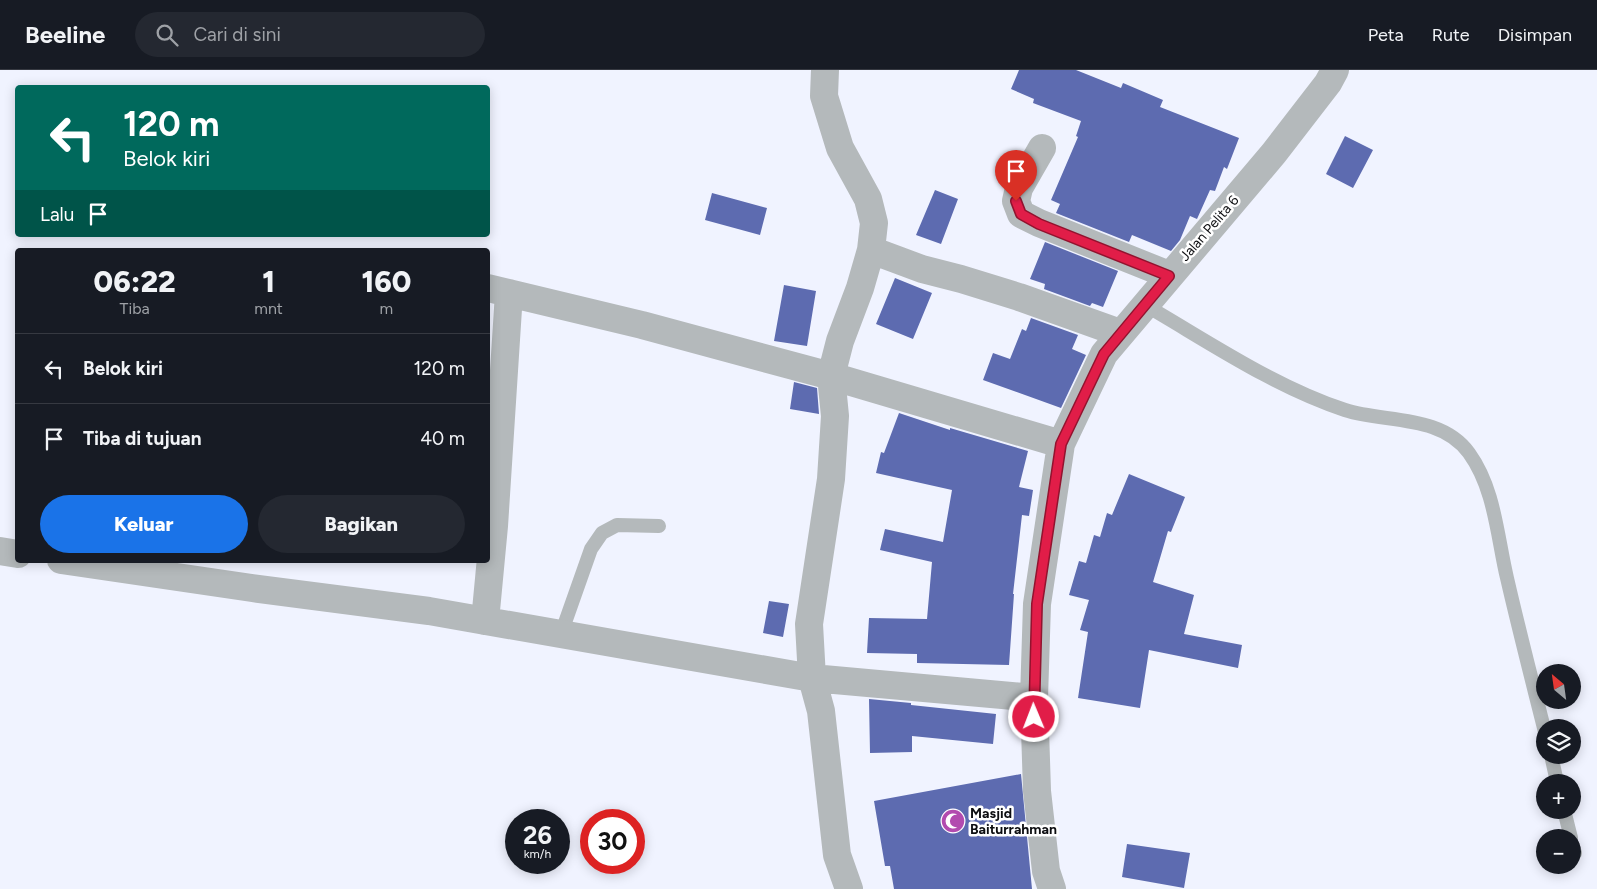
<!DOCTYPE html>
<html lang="id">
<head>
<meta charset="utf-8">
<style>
	body { margin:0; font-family:Figtree,sans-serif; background:#242831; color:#f1f3f6; height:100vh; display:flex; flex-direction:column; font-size:19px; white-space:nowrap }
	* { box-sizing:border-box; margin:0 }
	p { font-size:16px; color:#9ea1a6 }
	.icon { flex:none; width:28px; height:28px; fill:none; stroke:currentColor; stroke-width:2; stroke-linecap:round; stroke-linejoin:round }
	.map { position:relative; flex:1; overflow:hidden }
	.drawer { position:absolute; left:15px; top:178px; width:475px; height:315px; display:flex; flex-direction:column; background:#171b24; border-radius:5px; box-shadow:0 2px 12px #0003 }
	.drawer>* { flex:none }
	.banner { position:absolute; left:15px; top:15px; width:475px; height:152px; border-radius:5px; box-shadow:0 2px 12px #0003; background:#00695c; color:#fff; overflow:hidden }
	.needle { width:32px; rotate:331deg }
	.buttons { position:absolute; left:1536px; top:594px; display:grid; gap:10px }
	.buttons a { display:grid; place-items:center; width:45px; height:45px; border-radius:50%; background:#171b24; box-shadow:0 2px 12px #0003; font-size:25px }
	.speed { position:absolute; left:505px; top:739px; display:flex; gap:10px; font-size:25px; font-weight:700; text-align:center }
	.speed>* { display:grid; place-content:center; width:65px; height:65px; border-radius:50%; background:#171b24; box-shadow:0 2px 12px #0003; line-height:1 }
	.speed small { font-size:12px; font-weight:400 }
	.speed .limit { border:8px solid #d22; background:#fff; color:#111 }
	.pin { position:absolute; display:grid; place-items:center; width:42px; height:42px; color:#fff; margin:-51px -21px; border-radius:50% 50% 50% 0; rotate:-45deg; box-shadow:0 0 5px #0007 }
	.pin .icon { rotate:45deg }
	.me { position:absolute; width:55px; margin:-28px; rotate:359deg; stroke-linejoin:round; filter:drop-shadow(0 0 4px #0008) }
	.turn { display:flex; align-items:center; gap:18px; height:105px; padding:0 25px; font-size:22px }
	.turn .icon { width:65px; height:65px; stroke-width:2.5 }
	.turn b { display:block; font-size:35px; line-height:42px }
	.then { display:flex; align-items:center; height:48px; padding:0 25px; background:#0003; gap:10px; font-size:19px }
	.eta { display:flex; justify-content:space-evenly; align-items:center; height:85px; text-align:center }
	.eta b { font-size:30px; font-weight:800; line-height:35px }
	.action { display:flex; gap:10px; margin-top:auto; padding:10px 25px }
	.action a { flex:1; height:58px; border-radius:30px; background:#1a73e8; color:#fff; font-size:20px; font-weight:800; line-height:58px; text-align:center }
	.action a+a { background:#242831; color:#f1f3f6 }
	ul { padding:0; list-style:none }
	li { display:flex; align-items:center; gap:15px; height:70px; padding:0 25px; border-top:1px solid #363941 }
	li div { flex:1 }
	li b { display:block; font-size:19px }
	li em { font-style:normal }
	header { display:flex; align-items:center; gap:30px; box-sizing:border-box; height:70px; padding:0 25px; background:#171b24; border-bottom:1px solid #363941 }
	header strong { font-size:24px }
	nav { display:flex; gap:28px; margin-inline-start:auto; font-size:18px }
	.search { width:350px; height:45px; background:#242831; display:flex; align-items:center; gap:12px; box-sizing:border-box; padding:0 18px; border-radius:28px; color:#9ea1a6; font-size:19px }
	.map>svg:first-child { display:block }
	.building { fill:#5d6bb0 }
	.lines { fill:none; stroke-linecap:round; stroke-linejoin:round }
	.service { stroke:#b4b9bb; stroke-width:14 }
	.minor { stroke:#b4b9bb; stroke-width:28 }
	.route-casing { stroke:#92132f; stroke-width:12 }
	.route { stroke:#e11d48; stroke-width:9 }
	.labels { text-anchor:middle; stroke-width:5; stroke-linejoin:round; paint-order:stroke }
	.street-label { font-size:14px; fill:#0d0e11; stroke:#fff }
	.poi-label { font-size:14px; font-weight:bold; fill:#0d0e11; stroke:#fff; text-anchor:start }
</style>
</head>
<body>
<header>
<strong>Beeline</strong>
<div class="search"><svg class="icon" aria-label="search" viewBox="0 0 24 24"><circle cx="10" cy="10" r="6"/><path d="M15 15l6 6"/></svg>Cari di sini</div>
<nav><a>Peta</a><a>Rute</a><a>Disimpan</a></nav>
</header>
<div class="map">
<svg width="1597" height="819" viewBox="0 0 1597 819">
	<rect width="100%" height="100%" fill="#f0f3ff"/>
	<path class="building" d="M1019 0H1076L1121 18 1123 13 1163 30 1160 37 1239 68 1227 99 1224 97 1215 121 1210 120 1197 149 1190 146 1180 170 1171 181 1132 165 1129 172 1056 143 1060 134 1051 130 1078 67 1076 66 1081 51 1033 33 1034 29 1011 19Z
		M1345 66 1373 80 1353 118 1326 104Z
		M935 120 958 129 941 174 916 165Z
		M712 123 767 138 760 165 705 150Z
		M1045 172 1118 201 1103 237 1092 233 1090 236 1044 219 1045 214 1030 209Z
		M895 208 932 223 913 269 876 254Z
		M784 215 816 221 807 276 774 271Z
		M1031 248 1078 265 1072 279 1086 285 1061 338 983 310 993 283 1010 289 1022 259 1026 261Z
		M794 312 817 318 819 344 790 339Z
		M899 343 950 360V358L1028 381 1019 417 1033 420 1029 446 1022 445 1013 524H1014L1009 595 917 593V584L867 583 869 548 927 549 932 492 880 480 885 459 943 472 952 420 876 403 881 382 884 383Z
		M1129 404 1185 427 1171 462 1168 461 1153 512 1194 525 1184 564 1242 575 1238 598 1149 580 1140 638 1078 628 1088 562 1080 560 1089 530 1069 525 1079 491 1086 493 1094 465 1100 467 1107 443 1112 445Z
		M769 531 789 534 783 567 763 563Z
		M869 629 911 633V635L996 644 993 674 912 666V682L870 683Z
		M1021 704 1032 819H894L890 796H885L874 731Z
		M1127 774 1190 783 1184 818 1122 807Z"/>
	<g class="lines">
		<path class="service" d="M1145 235C1209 272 1273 316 1345 340 1385 353 1441 344 1469 383 1495 419 1497 466 1507 508 1519 560 1532 611 1545 662
			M561 564 591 479 602 463 617 455 659 456
			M1551 685 1557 712
			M1564 740 1571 768
			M1572 774 1575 783"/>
		<path class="minor" d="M825 0 824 26 840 78 868 129 874 153 871 180 860 218 840 271 831 306 835 346 831 409 809 554 812 608 821 641 837 785 849 819
			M1042 78 1019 118 1016 131 1021 144 1039 153 1169 205
			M871 180 922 199 961 209 1019 227 1120 263
			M488 218 642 255 831 306 1061 374
			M0 481 18 484
			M61 490 252 518 429 541 812 608 1034 628
			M485 551 494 456 509 223
			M1052 819 1046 801 1037 721 1034 628 1037 534 1061 374 1104 284 1274 83 1328 13 1335 0"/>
	</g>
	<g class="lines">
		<g class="route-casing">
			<path id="route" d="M1016 131 1021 144 1039 154 1169 206 1104 284 1061 374 1037 534 1034 647"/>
		</g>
		<use href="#route" class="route"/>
	</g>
	<defs>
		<g id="mosque-disc" transform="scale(1.25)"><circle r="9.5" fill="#b24baf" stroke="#fff"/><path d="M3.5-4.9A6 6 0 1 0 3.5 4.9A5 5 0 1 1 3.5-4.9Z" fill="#fff"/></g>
	</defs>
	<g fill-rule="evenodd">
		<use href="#mosque-disc" x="953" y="751"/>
	</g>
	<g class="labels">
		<g class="street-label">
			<text transform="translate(1209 158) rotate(-49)" y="5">Jalan Pelita 6</text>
		</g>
		<g class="poi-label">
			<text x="970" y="748">Masjid<tspan x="970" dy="16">Baiturrahman</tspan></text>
		</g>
	</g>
</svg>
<div class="buttons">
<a><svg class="needle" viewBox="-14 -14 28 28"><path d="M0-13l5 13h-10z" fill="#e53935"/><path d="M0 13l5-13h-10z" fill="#9ea1a6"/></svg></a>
<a><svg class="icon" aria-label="layers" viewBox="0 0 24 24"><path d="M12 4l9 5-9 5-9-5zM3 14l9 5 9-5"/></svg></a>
<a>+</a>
<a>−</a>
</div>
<div class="speed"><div>26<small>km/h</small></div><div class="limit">30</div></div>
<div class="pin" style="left:1016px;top:131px;background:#d93025"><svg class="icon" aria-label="arrive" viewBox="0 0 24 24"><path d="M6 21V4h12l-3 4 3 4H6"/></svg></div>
<svg class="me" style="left:1034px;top:647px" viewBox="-20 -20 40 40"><circle r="17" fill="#e11d48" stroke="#fff" stroke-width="3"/><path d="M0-11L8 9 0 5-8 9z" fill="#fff"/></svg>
<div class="banner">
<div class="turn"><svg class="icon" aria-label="left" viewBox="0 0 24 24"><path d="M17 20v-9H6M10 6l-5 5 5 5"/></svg><div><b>120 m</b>Belok kiri</div></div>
<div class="then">Lalu<svg class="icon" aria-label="arrive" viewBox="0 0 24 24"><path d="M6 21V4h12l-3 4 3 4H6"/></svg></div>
</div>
<section class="drawer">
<div class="eta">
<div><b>06:22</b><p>Tiba</p></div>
<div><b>1</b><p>mnt</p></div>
<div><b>160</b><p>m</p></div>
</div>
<ul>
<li><svg class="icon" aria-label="left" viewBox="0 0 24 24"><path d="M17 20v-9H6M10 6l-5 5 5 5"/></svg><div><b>Belok kiri</b></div><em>120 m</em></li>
<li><svg class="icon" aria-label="arrive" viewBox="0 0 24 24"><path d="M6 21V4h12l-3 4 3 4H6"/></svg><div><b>Tiba di tujuan</b></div><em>40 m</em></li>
</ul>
<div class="action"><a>Keluar</a><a>Bagikan</a></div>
</section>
</div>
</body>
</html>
